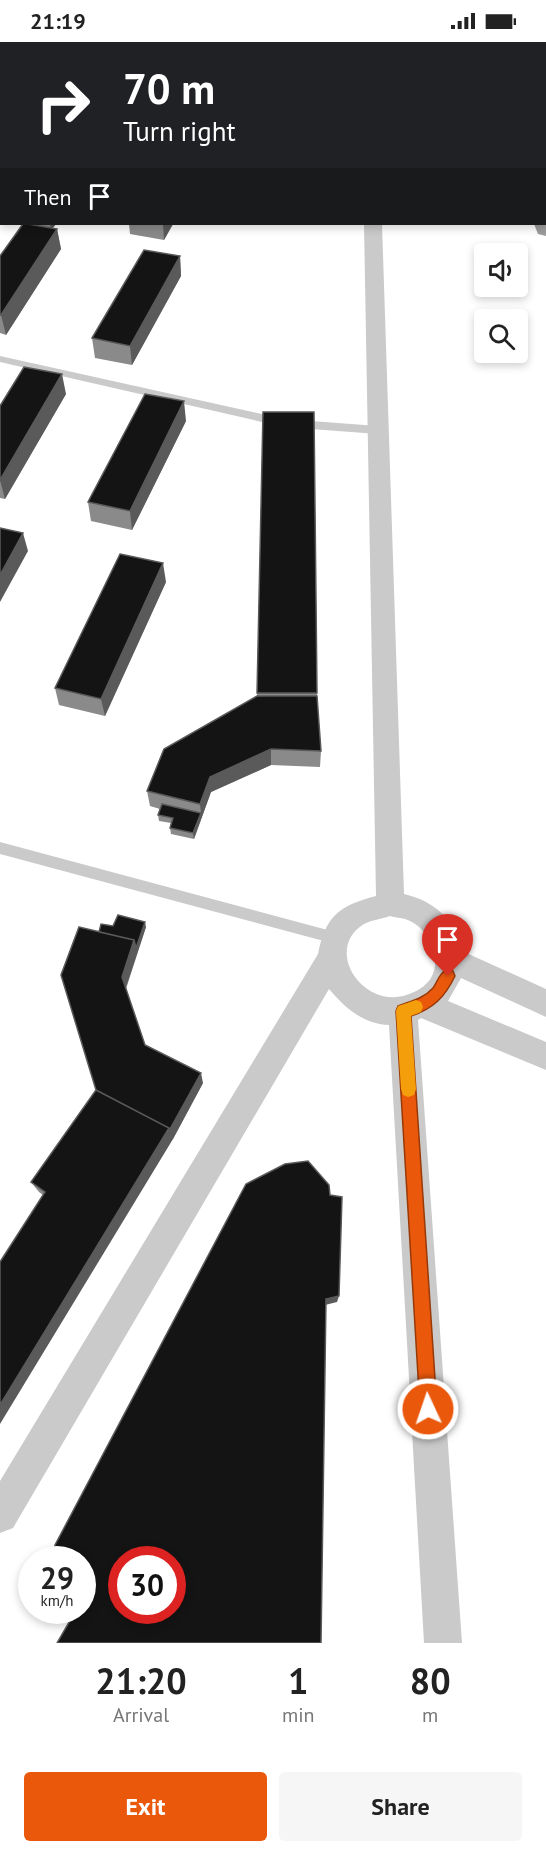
<!DOCTYPE html>
<html lang="en">
<head>
<meta charset="utf-8">
<style>
	body { margin:0; font-family:"PT Sans",sans-serif; background:#f6f6f6; color:#222; height:100vh; display:flex; flex-direction:column; font-size:22px; white-space:nowrap }
	* { box-sizing:border-box; margin:0 }
	p { font-size:20px; color:#767676 }
	.icon { flex:none; width:33px; height:33px; fill:none; stroke:currentColor; stroke-width:2; stroke-linecap:round; stroke-linejoin:round }
	.map { position:relative; height:1601px; overflow:hidden }
	.details { display:flex; flex-direction:column; background:#fff; flex:1 }
	.details>* { flex:none }
	.hud { position:absolute; left:0px; top:0px; width:546px; height:183px; box-shadow:0 3px 9px #0003; background:#202124; color:#fff; overflow:hidden }
	.tools { position:absolute; left:474px; top:201px; display:grid; gap:12px }
	.tools a { display:grid; place-items:center; width:54px; height:54px; border-radius:6px; background:#fff; box-shadow:0 3px 9px #0003; font-size:30px }
	.speed { position:absolute; left:18px; top:1504px; display:flex; gap:12px; font-size:30px; font-weight:700; text-align:center }
	.speed>* { display:grid; place-content:center; width:78px; height:78px; border-radius:50%; background:#fff; box-shadow:0 3px 9px #0003; line-height:1 }
	.speed small { font-size:15px; font-weight:400 }
	.speed .limit { border:9px solid #d22; background:#fff; color:#111 }
	.pin { position:absolute; display:grid; place-items:center; width:51px; height:51px; color:#fff; margin:-62px -26px; border-radius:50% 50% 50% 0; rotate:-45deg; box-shadow:0 0 6px #0007 }
	.pin .icon { rotate:45deg }
	.me { position:absolute; width:66px; margin:-33px; rotate:357deg; stroke-linejoin:round; filter:drop-shadow(0 0 4px #0008) }
	.turn { display:flex; align-items:center; gap:21px; height:126px; padding:0 24px; font-size:27px }
	.turn .icon { width:78px; height:78px; stroke-width:2.5 }
	.turn b { display:block; font-size:42px; line-height:51px }
	.then { display:flex; align-items:center; height:57px; padding:0 24px; background:#0003; gap:12px; font-size:22px }
	.eta { display:flex; justify-content:space-evenly; align-items:center; height:102px; text-align:center }
	.eta b { font-size:36px; font-weight:800; line-height:42px }
	.cta { display:flex; gap:12px; margin-top:auto; padding:12px 24px }
	.cta a { flex:1; height:69px; border-radius:6px; background:#ea580c; color:#fff; font-size:24px; font-weight:800; line-height:69px; text-align:center }
	.cta a+a { background:#f6f6f6; color:#222 }
	.status { display:flex; justify-content:space-between; align-items:center; height:42px; padding:0 30px; background:#fff; direction:ltr }
	.status svg { height:16px; fill:currentColor }
	.map>svg:first-child { display:block }
	.lines { fill:none; stroke-linecap:round; stroke-linejoin:round }
	.service { fill:#cacaca; fill-rule:evenodd }
	.minor { fill:#cacaca; fill-rule:evenodd }
	.trunk { fill:#9c9c9c; fill-rule:evenodd }
	.rail-casing { stroke:#828282; stroke-width:4.5 }
	.rail { stroke:#fff; stroke-width:3; stroke-dasharray:9; stroke-linecap:butt }
	.wall { fill:#8a8a8a }
	.shaded-wall { fill:#5a5a5a }
	.building { fill:#141414; stroke:#5a5a5a; stroke-width:1.5; fill-rule:evenodd }
	.route { fill:#ea580c; stroke:#983908; stroke-width:1.5 }
	.slow { fill:#f59e0b }
</style>
</head>
<body>
<div class="status"><b>21:19</b><svg viewBox="0 0 49 12"><path d="M0 12V9h3v3zM5 12V6h3v6zM10 12V3h3v9zM15 12V0h3v12zM26 1h20v11H26zM47 4h2v5h-2z"/></svg></div>
<div class="map">
<svg width="546" height="1601" viewBox="0 0 546 1601">
	<rect width="100%" height="100%" fill="#fff"/>
	<g class="lines">
		<path class="service" d="M100 0 115 2H101Z
			M0 314 284 377 378 384 383 388 378 392 284 385 0 320Z
			M0 800 335 890 340 891 342 896 340 901 335 902 0 812Z"/>
		<path class="minor" d="M364 182H382L404 852C434 859 455 877 462 909L546 947V975L461 936 448 959 546 1000V1028L421 976 418 978 462 1601H424L389 983C363 982 345 966 329 947L13 1486 0 1491V1439L318 912C326 873 339 864 376 854ZM390 874C397 876 406 876 412 880 430 890 442 916 431 936 427 942 421 947 414 950 366 974 321 908 364 882 371 878 382 877 390 874Z"/>
		<path class="trunk" d="M500 0H520L521 2H501Z
			M544 169 546 170V194L538 192 534 182H544Z"/>
		<g class="rail-casing">
			<path id="rail" d="M544 17 546 25
				M544 66 546 73"/>
		</g>
		<use href="#rail" class="rail"/>
	</g>
	<path class="wall" d="M191 0H220V2H192Z
		M2 31V58H0V33Z
		M22 182H56L53 186 57 187 61 207 6 293 0 291V214Z
		M129 182H173L164 198 130 192Z
		M180 214 181 234 132 323 95 316 92 296Z
		M66 352 5 457 0 456V364Z
		M263 370H314L317 654 321 709 320 725 271 723 211 750 194 797 171 792 170 786 171 781 159 779 158 773 160 767 150 764 147 749 257 654Z
		M186 379 132 488 91 479 88 460Z
		M166 540 105 674 59 663 55 646Z
		M113 884 146 885 126 947 145 1003 203 1041 173 1097 43 1153 39 1150 31 1140 96 1048 99 890Z"/>
	<path class="shaded-wall" d="M59 0H75L76 2H58Z
		M0 67 2 75V88L0 90Z
		M50 182H56L51 188Z
		M163 182H173L164 198Z
		M57 187 61 207 6 293 1 273Z
		M180 214 181 234 132 323 130 304Z
		M62 332 66 352 5 457 0 438Z
		M184 359 186 379 132 488 130 469Z
		M23 491 28 509 0 560V533Z
		M163 521 166 540 105 674 101 657Z
		M271 707V723L211 750 194 797 193 791 201 771 200 762 210 735Z
		M145 880 146 885 125 948 122 935 134 898Z
		M201 1031 203 1041 173 1097 0 1382V1363Z
		M339 1254 337 1260 325 1263 326 1257Z"/>
	<path class="building" d="M26 0H59L58 2H25Z
		M141 0H162L172 2H140Z
		M291 0H319V2H291Z
		M23 182H28L57 187 1 273H0V214Z
		M144 208 180 214 130 304 92 296Z
		M24 325 62 332 0 438V364Z
		M145 352 184 359 130 469 88 460Z
		M263 370H314L317 651H257Z
		M0 486 23 491 0 533Z
		M120 512 163 521 101 657 55 646Z
		M257 654H317L321 709 271 707 210 735 200 762 147 749 164 707Z
		M162 762 201 771 193 791 170 786 173 776 158 773Z
		M118 873 145 880 136 906 134 898 99 890 101 882 113 884Z
		M79 885 134 898 122 935 145 1003 201 1031 170 1087 169 1086 96 1048 61 933Z
		M96 1048 169 1086 0 1363V1220L45 1150 31 1140Z
		M308 1119 329 1143 330 1153 342 1155 339 1254 326 1257 321 1601H57L75 1570 74 1569H82V1518H54L55 1503 246 1142 285 1122ZM122 1518H172V1569H122Z"/>
	<path class="route" d="M448 927 453 929 455 934C445 955 433 967 411 974L437 1367 435 1373 428 1376 422 1373 420 1367 396 969 398 964C411 959 423 957 433 946 438 939 439 931 448 927Z"/>
	<path class="slow" d="M416 958 421 960 423 965 421 970 411 974 416 1047 414 1053 408 1055 403 1053 401 1047 396 969 398 964Z"/>
</svg>
<div class="tools">
<a><svg class="icon" aria-label="sound" viewBox="0 0 24 24"><path d="M4 9h4l5-4v14l-5-4H4zM17 9q2 3 0 6"/></svg></a>
<a><svg class="icon" aria-label="search" viewBox="0 0 24 24"><circle cx="10" cy="10" r="6"/><path d="M15 15l6 6"/></svg></a>
</div>
<div class="speed"><div>29<small>km/h</small></div><div class="limit">30</div></div>
<div class="pin" style="left:448px;top:934px;background:#d93025"><svg class="icon" aria-label="arrive" viewBox="0 0 24 24"><path d="M6 21V4h12l-3 4 3 4H6"/></svg></div>
<svg class="me" style="left:428px;top:1367px" viewBox="-20 -20 40 40"><circle r="17" fill="#ea580c" stroke="#fff" stroke-width="3"/><path d="M0-11L8 9 0 5-8 9z" fill="#fff"/></svg>
<div class="hud">
<div class="turn"><svg class="icon" aria-label="right" viewBox="0 0 24 24"><path d="M7 20v-9h11M14 6l5 5-5 5"/></svg><div><b>70 m</b>Turn right</div></div>
<div class="then">Then<svg class="icon" aria-label="arrive" viewBox="0 0 24 24"><path d="M6 21V4h12l-3 4 3 4H6"/></svg></div>
</div>
</div>
<section class="details">
<div class="eta">
<div><b>21:20</b><p>Arrival</p></div>
<div><b>1</b><p>min</p></div>
<div><b>80</b><p>m</p></div>
</div>
<div class="cta"><a>Exit</a><a>Share</a></div>
</section>
</body>
</html>
